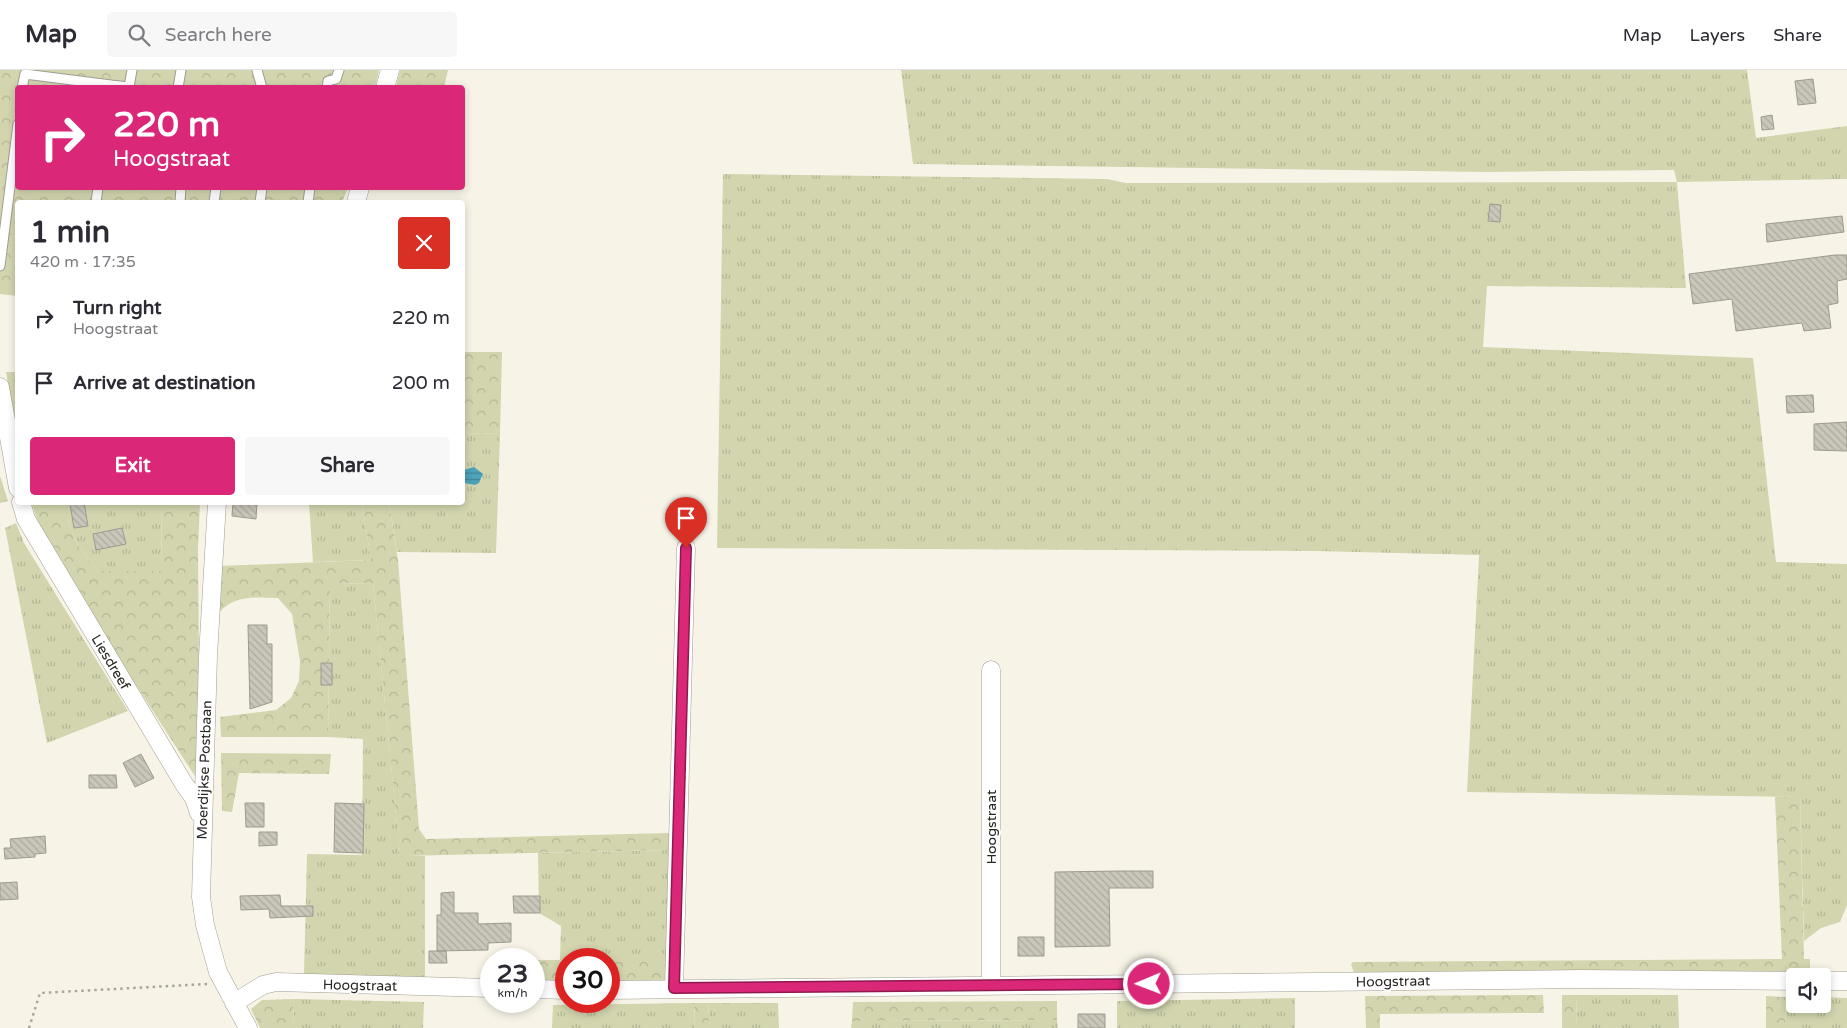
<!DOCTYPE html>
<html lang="en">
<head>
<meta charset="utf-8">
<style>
	body { margin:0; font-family:"Varela Round",sans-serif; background:#f7f7f7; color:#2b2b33; height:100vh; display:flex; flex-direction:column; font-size:19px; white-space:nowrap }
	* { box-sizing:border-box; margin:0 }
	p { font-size:16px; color:#7c7c81 }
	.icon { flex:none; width:28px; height:28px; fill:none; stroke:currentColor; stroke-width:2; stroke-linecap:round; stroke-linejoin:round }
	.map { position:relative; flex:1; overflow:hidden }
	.panel { position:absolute; left:15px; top:130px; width:450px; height:305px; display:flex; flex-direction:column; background:#fff; border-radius:5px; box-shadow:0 2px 8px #0003 }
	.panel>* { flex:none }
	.banner { position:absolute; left:15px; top:15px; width:450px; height:105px; border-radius:5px; box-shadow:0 2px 8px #0003; background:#db2777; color:#fff; overflow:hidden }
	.fabs { position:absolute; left:1786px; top:898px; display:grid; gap:10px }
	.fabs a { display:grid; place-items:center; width:45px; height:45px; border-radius:5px; background:#fff; box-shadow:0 2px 8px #0003; font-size:25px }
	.speed { position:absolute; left:480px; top:878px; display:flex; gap:10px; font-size:25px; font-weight:700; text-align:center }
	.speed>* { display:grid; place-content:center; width:65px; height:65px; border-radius:50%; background:#fff; box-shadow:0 2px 8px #0003; line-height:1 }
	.speed small { font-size:12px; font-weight:400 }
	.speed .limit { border:8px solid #d22; background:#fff; color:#111 }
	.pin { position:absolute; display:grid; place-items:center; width:42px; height:42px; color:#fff; margin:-51px -21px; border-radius:50% 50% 50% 0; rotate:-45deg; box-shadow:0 0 5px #0007 }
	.pin .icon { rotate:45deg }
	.me { position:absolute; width:55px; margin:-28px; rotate:269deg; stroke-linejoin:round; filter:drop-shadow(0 0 4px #0008) }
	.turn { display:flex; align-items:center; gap:18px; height:105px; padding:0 15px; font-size:22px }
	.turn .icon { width:65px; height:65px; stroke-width:2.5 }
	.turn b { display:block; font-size:35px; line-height:42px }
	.round { display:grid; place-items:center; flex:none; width:52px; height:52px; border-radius:5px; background:#f7f7f7 }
	.headline { display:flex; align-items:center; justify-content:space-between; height:85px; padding:0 15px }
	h1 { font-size:30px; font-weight:700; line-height:38px }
	.action { display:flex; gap:10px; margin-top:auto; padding:10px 15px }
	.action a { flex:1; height:58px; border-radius:5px; background:#db2777; color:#fff; font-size:20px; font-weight:700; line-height:58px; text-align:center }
	.action a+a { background:#f7f7f7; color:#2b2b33 }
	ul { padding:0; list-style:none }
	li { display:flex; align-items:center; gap:15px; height:65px; padding:0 15px }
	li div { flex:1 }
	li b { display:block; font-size:19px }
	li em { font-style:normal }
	header { display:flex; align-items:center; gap:30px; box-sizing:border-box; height:70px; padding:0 25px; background:#fff; border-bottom:1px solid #e1e1e2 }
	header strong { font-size:24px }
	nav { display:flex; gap:28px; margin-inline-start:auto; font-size:18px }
	.search { width:350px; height:45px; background:#f7f7f7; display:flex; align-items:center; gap:12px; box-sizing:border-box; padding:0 18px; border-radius:5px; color:#7c7c81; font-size:19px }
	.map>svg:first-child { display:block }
	.grass { fill:url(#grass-tufts) }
	.forest { fill:url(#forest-crowns) }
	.water { fill:url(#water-rules) }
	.building { fill:url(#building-back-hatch); stroke:#9d9a8e }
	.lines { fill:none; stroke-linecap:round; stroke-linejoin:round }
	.service-casing { stroke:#a19d92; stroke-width:11 }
	.minor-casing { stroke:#a19d92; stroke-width:19 }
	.path { stroke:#a8a59b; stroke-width:2.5; stroke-dasharray:2.5 4; stroke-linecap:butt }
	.service { stroke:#fff; stroke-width:9 }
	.minor { stroke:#fff; stroke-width:18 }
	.route-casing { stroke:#8e194d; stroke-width:12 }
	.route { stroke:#db2777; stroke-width:9 }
	.labels { text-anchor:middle; stroke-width:4; stroke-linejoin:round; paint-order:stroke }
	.street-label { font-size:14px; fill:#282622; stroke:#fff }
</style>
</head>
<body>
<header>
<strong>Map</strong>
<div class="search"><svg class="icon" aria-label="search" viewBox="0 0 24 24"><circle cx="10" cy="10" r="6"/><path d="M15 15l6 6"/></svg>Search here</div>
<nav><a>Map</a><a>Layers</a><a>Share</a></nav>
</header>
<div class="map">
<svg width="1847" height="958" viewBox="0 0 1847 958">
	<defs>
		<pattern id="grass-tufts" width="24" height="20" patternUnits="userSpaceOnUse" patternTransform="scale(1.25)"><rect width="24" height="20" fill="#d2d5ae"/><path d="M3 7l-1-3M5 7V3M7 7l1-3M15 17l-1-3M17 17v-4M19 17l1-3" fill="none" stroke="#b4b795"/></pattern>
		<pattern id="forest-crowns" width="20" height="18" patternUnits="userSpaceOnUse" patternTransform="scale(1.25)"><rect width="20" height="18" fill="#d2d5ae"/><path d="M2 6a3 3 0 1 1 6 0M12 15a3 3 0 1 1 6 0" fill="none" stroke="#b4b795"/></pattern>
		<pattern id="water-rules" width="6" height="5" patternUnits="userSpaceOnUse" patternTransform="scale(1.25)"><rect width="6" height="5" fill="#4da3b9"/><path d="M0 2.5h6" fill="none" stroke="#408596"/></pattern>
		<pattern id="building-back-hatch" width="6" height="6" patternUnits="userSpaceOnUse" patternTransform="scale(1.25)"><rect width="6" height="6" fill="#c9c6ba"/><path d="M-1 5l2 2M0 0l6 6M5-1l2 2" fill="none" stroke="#adaaa0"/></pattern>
	</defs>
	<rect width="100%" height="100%" fill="#f7f4e7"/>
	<path class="grass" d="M901 0H1747L1756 68 1847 56V109L1677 112 1686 218 1487 216 1483 277 1753 288 1776 492 1847 494V835L1840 852 1821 858 1804 871 1800 727 1467 722 1479 485 1315 481 717 478 723 104 1107 109 1126 113 1677 112 1674 100 1488 102 913 94Z
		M463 363 500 364 496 483 397 482 389 433 462 432 463 413 475 415 482 408 474 397 463 400Z
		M55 433H162L161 501H98L78 475 68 450H60V438Z
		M309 433H362L371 490 313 492Z
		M16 453 24 473 128 641 47 673 5 458Z
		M373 513 400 785 425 786V909L304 905 307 784 362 785 363 669 328 667 330 514Z
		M669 780V890H560L561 856 539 843 538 783Z
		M1576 925H1678L1679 958H1577Z
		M1785 927H1795V934H1822L1823 927 1847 928V958H1786Z
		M1295 928V958H1117V931Z
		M294 929 424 932 423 958H293Z
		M694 933 695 958H552L553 935Z
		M708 933H778L779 958H710Z
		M1057 950 1058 958H851L852 951Z"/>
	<path class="forest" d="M0 0H379L375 18H18V118H348L342 132H18V207H15L17 208V226L0 224Z
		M400 0H448L444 17H396Z
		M463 282H502L500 364 463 363Z
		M6 302H17V364Z
		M0 406 8 431 0 433Z
		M36 433H55L60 438V449L68 450 78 475 98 501H161L162 433H200L198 479 200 714 107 570 43 467 32 434Z
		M362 433H389L398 490 419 759 426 769 669 763V780L400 786 373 513 330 514 328 667H221L220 647 276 640 291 628 299 611 300 591 292 544 278 528C258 527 232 525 219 543L220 496 371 490Z
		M221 683 331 684 329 704 239 703 232 742 222 741Z
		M1775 727H1800L1804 889H1810V904L1355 906 1351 894 1353 892 1782 889Z
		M534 890H566V911H534Z
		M609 890H669V911H609Z
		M1543 925 1544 943 1380 944V958H1366L1365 926Z
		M1562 925H1576L1577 958H1562Z
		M1766 926 1785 927 1786 958H1766Z
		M294 929 293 958H260L251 939 262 930Z
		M1057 931V950L852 951 853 932Z
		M694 933H708L710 958H695Z"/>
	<path class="water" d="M474 397 483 404 479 413 475 415 463 413V400Z"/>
	<path class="building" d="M1813 9 1816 33 1798 35 1795 11Z
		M1772 45 1774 59 1762 60 1761 47Z
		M1490 134 1501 135 1500 152 1488 151Z
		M1842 146 1844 162 1767 172 1766 154Z
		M1835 185H1847V209L1837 211 1838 233 1828 235 1831 258 1804 261 1802 253 1736 261 1732 229 1693 234 1689 204Z
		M1813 325 1814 342 1787 343 1786 326Z
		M1847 352V381L1814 380V354Z
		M84 432 88 456 74 458 70 434Z
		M233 432H257L256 449 232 446Z
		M122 458 126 474 96 480 93 464Z
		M248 555H267V574H272V632L250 639Z
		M321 593H332V615H321Z
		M141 684 154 708 135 717 123 693Z
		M89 705H116L117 718H89Z
		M245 733H264V757H246Z
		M335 733 364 734 363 783 334 782Z
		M259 762H277V775L259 776Z
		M45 766 46 783 35 784V787L5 789 4 778H11L10 769Z
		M1120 801H1153V818H1109L1110 876 1055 877V802Z
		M17 812 18 829 0 830V813Z
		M454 822V843H478V854L511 853V872L488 873V880L437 881V845H441V823Z
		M280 825 281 836H313V846L270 848 269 839 241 840 240 826Z
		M513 826H540V843H514Z
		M1018 867H1044V886H1018Z
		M429 881H446L447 893H429Z
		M1078 944H1105V958H1078Z"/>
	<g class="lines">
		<g class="service-casing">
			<path id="service" d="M257 0 262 18
				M22 18 25 4 111 15
				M111 18V15L129 17 132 0
				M178 18 181 0
				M327 18 328 11 336 9 339 0
				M96 132 98 118
				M180 132 181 118
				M214 132 216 118
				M260 132 262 118
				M308 132 310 118
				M0 196 18 54"/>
		</g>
		<g class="minor-casing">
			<path id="minor" d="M385 18 390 0
				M356 132 360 118
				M0 317 18 418
				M21 432 26 449 184 714 194 728 199 743
				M217 432 208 586 201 827 205 855 218 902 248 958
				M1822 911H1847
				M991 915V600
				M674 918 686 478
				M534 919 566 920
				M609 920 1582 909 1795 911
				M234 933 263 915 276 912 491 918"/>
		</g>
		<path class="path" d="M29 958 40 923 207 914"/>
		<use href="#service" class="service"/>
		<use href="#minor" class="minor"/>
	</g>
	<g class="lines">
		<g class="route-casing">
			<path id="route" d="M686 478 674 918 1149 914"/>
		</g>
		<use href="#route" class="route"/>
	</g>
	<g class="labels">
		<g class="street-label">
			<text transform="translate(111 592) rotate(59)" y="5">Liesdreef</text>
			<text transform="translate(204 700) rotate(-88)" y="5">Moerdijkse Postbaan</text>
			<text transform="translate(991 757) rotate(-90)" y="5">Hoogstraat</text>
			<text transform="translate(1393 911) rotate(-1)" y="5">Hoogstraat</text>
			<text transform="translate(360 915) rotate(1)" y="5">Hoogstraat</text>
		</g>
	</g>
</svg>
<div class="fabs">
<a><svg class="icon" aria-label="sound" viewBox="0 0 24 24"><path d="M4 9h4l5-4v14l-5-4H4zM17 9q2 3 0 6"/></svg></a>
</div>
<div class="speed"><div>23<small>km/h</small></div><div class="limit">30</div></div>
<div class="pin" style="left:686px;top:478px;background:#d93025"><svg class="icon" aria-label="arrive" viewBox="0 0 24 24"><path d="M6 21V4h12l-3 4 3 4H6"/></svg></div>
<svg class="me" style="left:1149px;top:914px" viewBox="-20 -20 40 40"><circle r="17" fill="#db2777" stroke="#fff" stroke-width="3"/><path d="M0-11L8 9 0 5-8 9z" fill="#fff"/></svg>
<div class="banner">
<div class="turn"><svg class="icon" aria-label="right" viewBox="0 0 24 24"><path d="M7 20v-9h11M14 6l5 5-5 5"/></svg><div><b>220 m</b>Hoogstraat</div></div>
</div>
<section class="panel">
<div class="headline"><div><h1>1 min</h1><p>420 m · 17:35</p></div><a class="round" style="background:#d93025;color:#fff"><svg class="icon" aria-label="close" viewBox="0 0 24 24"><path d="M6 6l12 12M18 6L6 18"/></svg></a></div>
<ul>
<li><svg class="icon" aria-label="right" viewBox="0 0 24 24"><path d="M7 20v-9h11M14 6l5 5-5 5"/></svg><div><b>Turn right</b><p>Hoogstraat</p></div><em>220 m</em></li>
<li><svg class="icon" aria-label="arrive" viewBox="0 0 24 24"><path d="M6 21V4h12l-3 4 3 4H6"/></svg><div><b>Arrive at destination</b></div><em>200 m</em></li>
</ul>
<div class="action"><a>Exit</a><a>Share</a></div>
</section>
</div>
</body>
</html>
